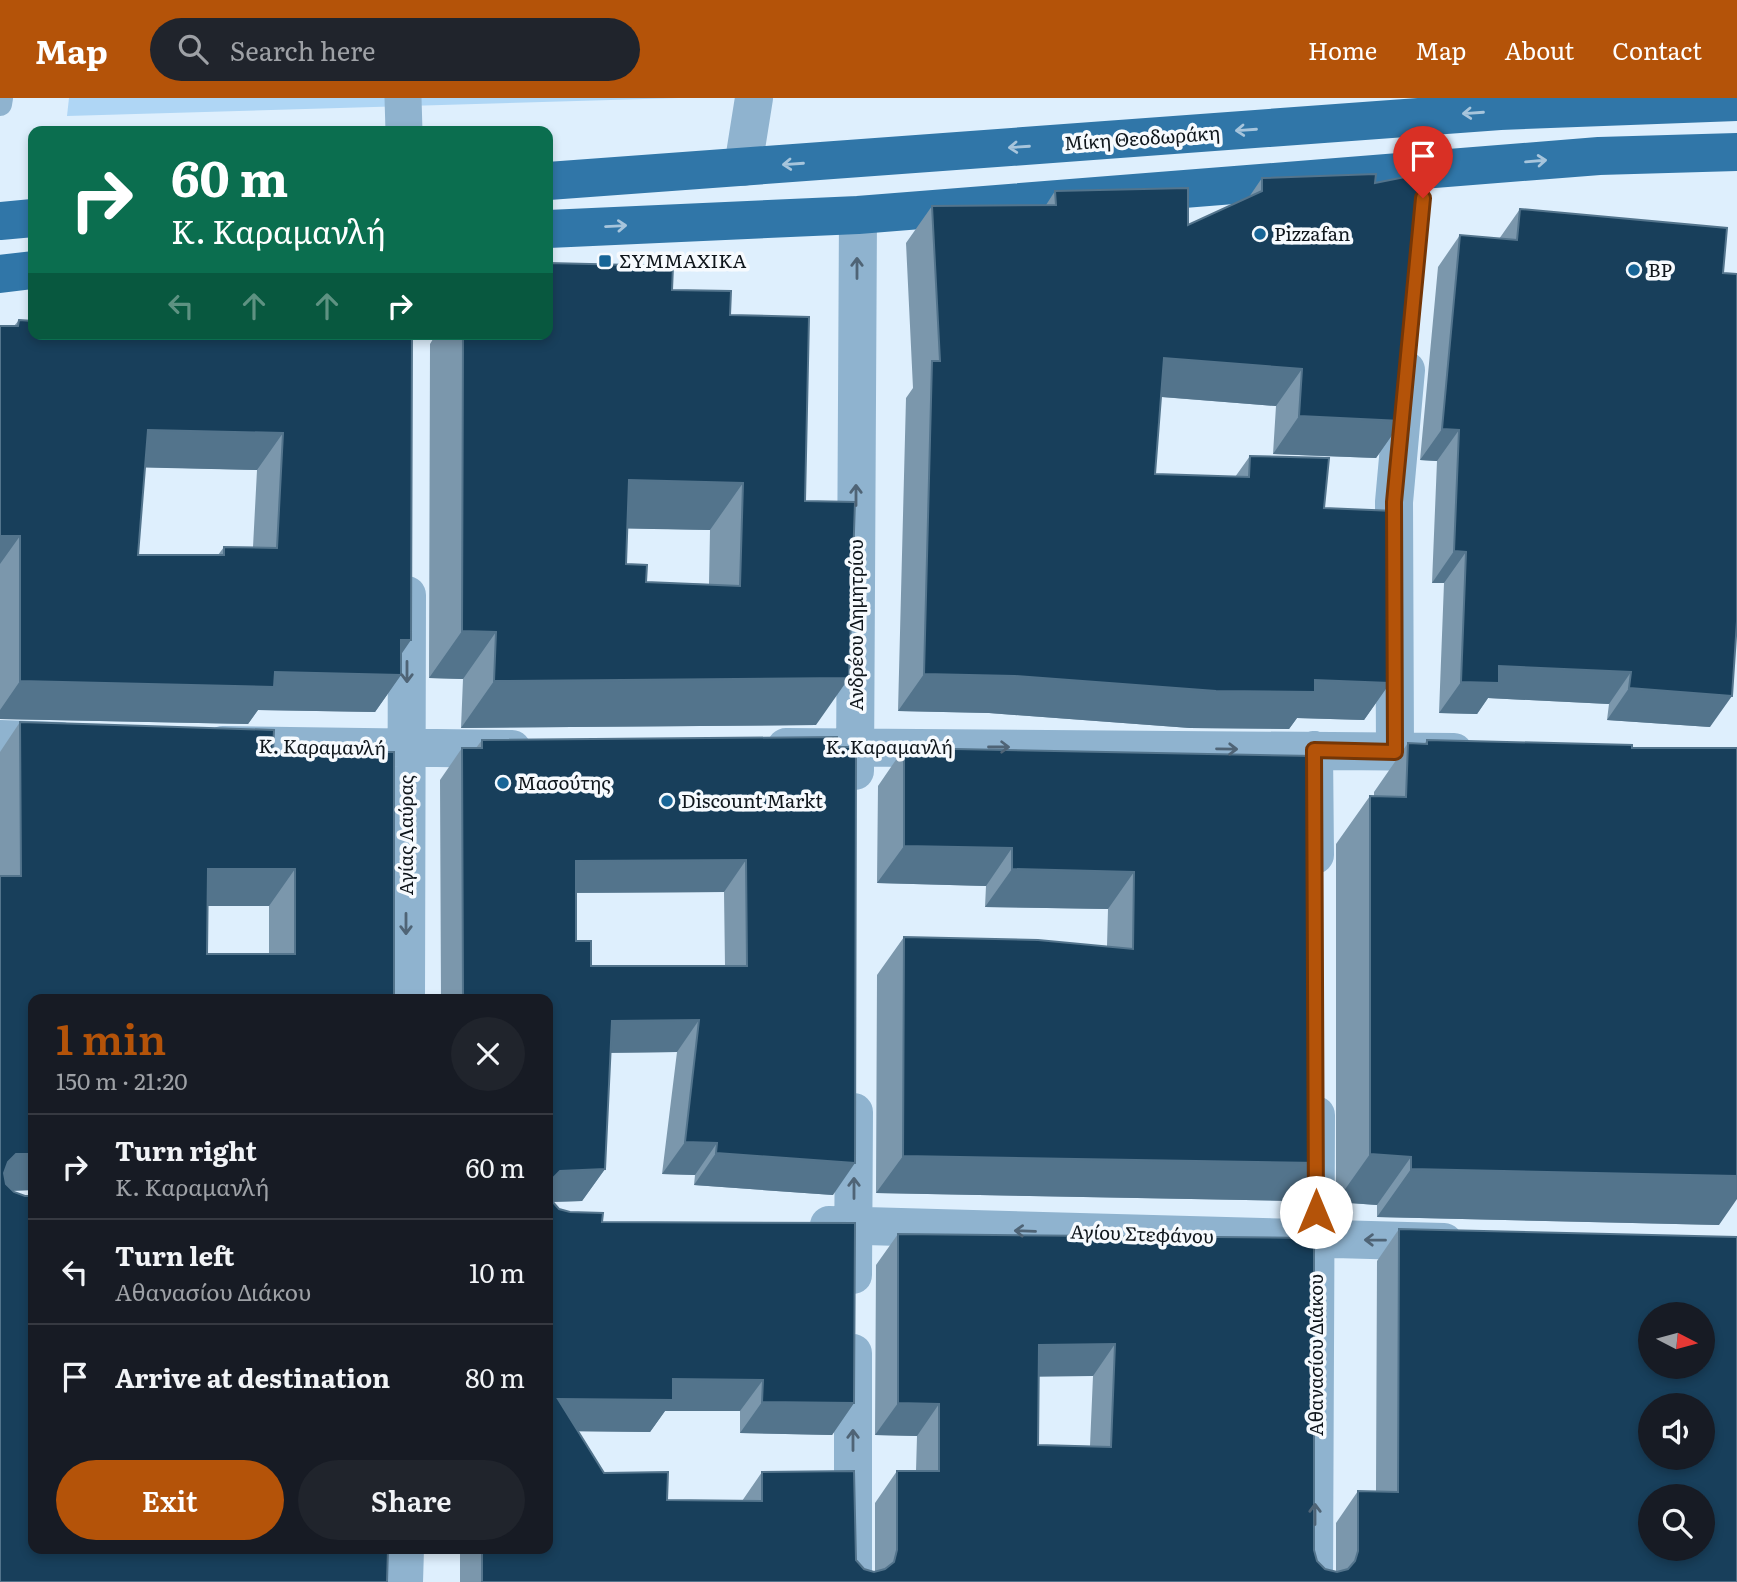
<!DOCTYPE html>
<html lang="en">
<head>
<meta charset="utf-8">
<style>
	body { margin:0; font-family:Literata,serif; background:#20242c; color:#f1f3f6; height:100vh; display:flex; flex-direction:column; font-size:26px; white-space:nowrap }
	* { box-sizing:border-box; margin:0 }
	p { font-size:23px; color:#9ea1a6 }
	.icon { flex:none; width:38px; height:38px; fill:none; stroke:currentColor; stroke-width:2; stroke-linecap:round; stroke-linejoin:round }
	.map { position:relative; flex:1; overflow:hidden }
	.sheet { position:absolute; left:28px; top:896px; width:525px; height:560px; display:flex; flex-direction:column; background:#171b24; border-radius:14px; box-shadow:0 4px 10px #0003 }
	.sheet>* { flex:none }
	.top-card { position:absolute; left:28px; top:28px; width:525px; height:214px; border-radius:14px; box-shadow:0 4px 10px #0003; background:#0b6e4f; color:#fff; overflow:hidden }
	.needle { width:46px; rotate:96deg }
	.buttons { position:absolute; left:1638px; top:1204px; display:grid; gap:14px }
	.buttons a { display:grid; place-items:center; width:77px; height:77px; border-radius:50%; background:#171b24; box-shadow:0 4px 10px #0003; font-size:35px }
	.pin { position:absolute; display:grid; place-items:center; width:60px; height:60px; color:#fff; margin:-72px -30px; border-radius:50% 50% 50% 0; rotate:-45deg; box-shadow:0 0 7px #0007 }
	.pin .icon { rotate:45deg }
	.me { position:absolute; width:77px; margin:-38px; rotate:0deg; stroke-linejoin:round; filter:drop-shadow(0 0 5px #0008) }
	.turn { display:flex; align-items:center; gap:24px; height:147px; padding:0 28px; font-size:32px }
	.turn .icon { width:91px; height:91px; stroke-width:2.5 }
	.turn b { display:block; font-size:49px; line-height:60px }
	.lanes { display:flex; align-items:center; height:66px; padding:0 28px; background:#0003; justify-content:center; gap:35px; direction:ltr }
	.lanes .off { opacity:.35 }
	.round { display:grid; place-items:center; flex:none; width:74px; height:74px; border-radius:37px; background:#20242c }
	.headline { display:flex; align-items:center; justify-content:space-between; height:119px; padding:0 28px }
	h1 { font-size:42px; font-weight:600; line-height:52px; color:#b45309 }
	.primary-button { display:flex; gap:14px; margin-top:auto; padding:14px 28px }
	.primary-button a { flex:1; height:80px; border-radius:42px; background:#b45309; color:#fff; font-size:28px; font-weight:600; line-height:80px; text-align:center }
	.primary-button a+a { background:#20242c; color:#f1f3f6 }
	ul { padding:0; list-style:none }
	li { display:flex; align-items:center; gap:21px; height:105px; padding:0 28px; border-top:2px solid #363941 }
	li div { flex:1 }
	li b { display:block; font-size:26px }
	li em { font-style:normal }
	header { display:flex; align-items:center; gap:42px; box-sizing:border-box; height:98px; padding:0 35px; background:#b45309; color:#fff }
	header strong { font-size:33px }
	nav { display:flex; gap:38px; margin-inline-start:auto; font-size:24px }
	.search { width:490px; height:63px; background:#20242c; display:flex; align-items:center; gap:18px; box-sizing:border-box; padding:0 24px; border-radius:38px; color:#9ea1a6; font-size:26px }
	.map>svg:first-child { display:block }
	.green { fill:#afd6f5 }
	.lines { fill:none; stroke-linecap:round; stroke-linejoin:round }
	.service { stroke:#8fb3cf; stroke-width:24 }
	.pedestrian { stroke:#8fb3cf; stroke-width:37 }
	.minor { stroke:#8fb3cf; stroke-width:38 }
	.trunk { stroke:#3076a8; stroke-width:38 }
	.wall { fill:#7b97ac; fill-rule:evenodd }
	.shaded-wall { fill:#53748c }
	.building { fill:#183f5b; stroke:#53748c; stroke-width:2; fill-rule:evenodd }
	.oneway { stroke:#a7c5dc }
	.oneway2 { stroke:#4f6476 }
	.route-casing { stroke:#753606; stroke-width:18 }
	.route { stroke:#b45309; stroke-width:12 }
	.poi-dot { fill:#176597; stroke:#f6fafe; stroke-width:2.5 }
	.labels { text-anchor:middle; stroke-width:7; stroke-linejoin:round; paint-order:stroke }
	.street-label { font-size:19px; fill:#0f161c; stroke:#f6fafe }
	.poi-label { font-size:19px; fill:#0f161c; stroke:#f6fafe; text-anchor:start }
</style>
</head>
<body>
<header>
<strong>Map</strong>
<div class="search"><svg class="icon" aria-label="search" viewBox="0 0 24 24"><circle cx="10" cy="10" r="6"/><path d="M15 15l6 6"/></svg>Search here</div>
<nav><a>Home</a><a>Map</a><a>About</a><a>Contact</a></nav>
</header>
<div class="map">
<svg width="1737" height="1484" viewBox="0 0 1737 1484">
	<rect width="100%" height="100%" fill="#deeffd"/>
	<path class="green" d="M69 0H679L67 18Z"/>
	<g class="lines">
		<path class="service" d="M0 6 1 0"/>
		<path class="pedestrian" d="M403 0 404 33"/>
		<path class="minor" d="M743 69 754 0
			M0 641 61 643
			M223 647 512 651
			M786 649 1454 654
			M1314 652 1315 757
			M1395 654 1394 404 1406 272
			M855 673 858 117
			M406 901 407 497
			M829 1127 1444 1144
			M853 1177 854 1014
			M404 1484 405 1451
			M853 1484V1255
			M1314 1484 1316 1017"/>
		<path class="trunk" d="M548 83 1500 13 1737 4
			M0 123 33 120
			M548 131 858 117 1599 58 1737 54
			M0 176 33 172"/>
	</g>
	<path class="wall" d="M1262 80 1375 85 1402 323 1376 360 1273 356 1276 308 1161 299 1155 376 1235 379 1250 358 1324 410 1390 585 1364 622 1297 620 1289 631 1190 630 989 615 898 613 906 300 913 290 906 145 932 108 1046 107 1055 93 1188 127 1249 99Z
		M1520 111 1723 175 1710 629 1607 622 1609 606 1488 600 1477 616 1439 615 1444 485H1432L1437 363 1420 362 1438 169 1460 137 1499 141Z
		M672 192 730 217 805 403 816 627 461 630 463 581 429 580 430 246 436 236H548ZM627 430 710 432 709 486 646 484 626 466Z
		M19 222 33 236H412L401 577 375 614 258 612 248 626 0 621V228H14ZM145 369 257 372 253 449H224L218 457H138Z
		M20 624 273 654 394 901H33V1092L13 1093 33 1451 0 1484V654ZM207 808H269V856H207Z
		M837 639 833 1097 694 1087 695 1077 662 1076 677 954 610 955 605 1071 582 1103 552 1104 559 1111 602 1124 854 1305 832 1337 740 1335V1313H665L650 1334 578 1333 604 1375 667 1402 742 1403 762 1374 864 1471 875 1474V1405L897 1373H916L917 1338 875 1337 876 1167 898 1136 1314 1140V1452L1317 1463 1325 1471 1336 1474V1425L1358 1393H1376L1377 1163 1399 1131 1737 1484H460V1451H548V901H441L440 682 462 650H476L482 642ZM724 794 725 868H591L576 843V795ZM1039 1278H1093L1090 1348 1038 1347Z
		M1427 642 1719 1127 1377 1119V1107L1336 1104V746L1370 698H1374V694L1408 645 1424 646Z
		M904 650 1312 706 1319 1065 1292 1103 876 1095 877 877 904 839 1107 848 1108 811 985 809 986 788 877 785 878 688Z"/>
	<path class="shaded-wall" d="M1164 260 1302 271 1276 308 1138 297Z
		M1299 318 1402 323 1376 360 1273 356Z
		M1442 331 1459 332 1437 363 1420 362Z
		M148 332 283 335 257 372 122 369Z
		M629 382 743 385 710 432 596 430Z
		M0 438H20L0 466Z
		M1454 453 1466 454 1444 485H1432Z
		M462 533 496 534 463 581 429 580Z
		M401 542H411L387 577H401L375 614 258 612 248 626 0 621V612L20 583 275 574Z
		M1499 568 1631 574 1609 606 1488 600 1477 616 1439 615 1461 584Z
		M924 576 1315 582 1390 585 1364 622 1297 620 1289 631 1190 630 989 615 898 613Z
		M849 580 816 627 461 630 494 583Z
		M1629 590 1732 598 1710 629 1607 622Z
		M904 748 1012 750 986 788 877 785Z
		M746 762 724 794 554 795 576 763Z
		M208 771H295L269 808H182Z
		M1012 771 1134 774 1108 811 985 809Z
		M699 922 677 954 589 955 612 923Z
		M685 1044 717 1045 695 1077 662 1076Z
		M716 1055 855 1065 833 1097 694 1087Z
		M16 1056H33V1092L0 1093V1075L8 1064Z
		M1370 1056 1411 1059 1377 1107 1336 1104Z
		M903 1058 1319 1065 1292 1103 876 1095Z
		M605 1071 582 1103 548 1104V1086L552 1081 560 1073Z
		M1411 1071 1737 1078V1101L1719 1127 1377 1119Z
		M1115 1246 1093 1278 1017 1279 1039 1247Z
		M673 1281 763 1282 740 1313H665L650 1334 548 1333 558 1301Z
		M762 1304 854 1305 832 1337 740 1335Z
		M898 1305 939 1306 917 1338 875 1337Z"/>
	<path class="building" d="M1425 75 1402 323 1299 318 1302 271 1164 260 1155 376 1249 379 1250 358 1329 360 1324 410 1395 413 1390 585 1315 582V594L1216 593 1015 578 924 576 932 263H940L932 108 1056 107 1055 93 1188 90V127L1262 93V80L1376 76 1375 85Z
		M1520 111 1727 130 1723 175 1737 176V523L1732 598 1629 590 1631 574 1499 568V585L1461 584 1466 454 1454 453 1459 332 1442 331 1460 137 1517 142Z
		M548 165 673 168 672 192 731 193 730 217 809 219 805 403 855 404 849 580 494 583 496 534 462 533 463 236H548ZM629 382 743 385 740 488 646 484 647 467 626 466Z
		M19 222 33 223V236H412L411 542H401V577L275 574 274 589 20 583V438H0V228H18ZM148 332 283 335 277 450 224 449V457H138Z
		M20 624 274 632 273 654H394V901H33V1056H16L8 1064 4 1075 6 1086 14 1094 25 1098H33V1451H388L387 1484H0V778H21ZM208 771H295V856H207Z
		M837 639V649H856L855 1065 716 1055 717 1045 685 1044 699 922 612 923 605 1071 560 1073 552 1081 548 1091 551 1102 559 1111 570 1114 603 1115 602 1124 855 1125 854 1305 762 1304 763 1282 673 1281V1302L558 1301 604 1375 668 1374 667 1402 762 1403V1374L854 1373 856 1462 864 1471 874 1474 885 1471 894 1464 897 1452V1373H939V1306L898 1305V1136L1314 1140V1452L1317 1463 1325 1471 1337 1474 1348 1471 1355 1463 1358 1453V1393L1398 1394 1399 1131 1737 1139V1484H482V1451H548V901H463L462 650H482V642ZM746 762 747 868H591V843H576V763ZM1650 1216H1703V1269H1650ZM1115 1246 1111 1349 1038 1347 1039 1247ZM1650 1307H1703V1360H1650ZM1650 1398H1703V1451H1650Z
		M1427 642 1632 647V650H1737V1078L1411 1071V1059L1370 1056V698L1406 699 1408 645 1427 646Z
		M904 650 1313 658 1312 706 1319 707V1065L903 1058 904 839 1038 842 1133 851 1134 774 1012 771V750L904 748Z"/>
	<defs><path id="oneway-shaft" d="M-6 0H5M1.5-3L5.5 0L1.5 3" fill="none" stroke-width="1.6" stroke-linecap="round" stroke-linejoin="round" transform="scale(1.75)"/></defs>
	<g class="oneway">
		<use href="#oneway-shaft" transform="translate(1473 15) rotate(176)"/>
		<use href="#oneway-shaft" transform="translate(1246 32) rotate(176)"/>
		<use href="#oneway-shaft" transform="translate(1019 49) rotate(176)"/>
		<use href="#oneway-shaft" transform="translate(1536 63) rotate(-5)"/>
		<use href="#oneway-shaft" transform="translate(793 66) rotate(176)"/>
		<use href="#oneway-shaft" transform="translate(616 128) rotate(-3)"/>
	</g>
	<g class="oneway2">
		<use href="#oneway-shaft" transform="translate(857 170) rotate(-90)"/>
		<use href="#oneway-shaft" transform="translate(856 397) rotate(-90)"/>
		<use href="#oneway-shaft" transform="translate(407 574) rotate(90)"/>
		<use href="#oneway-shaft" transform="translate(999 649)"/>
		<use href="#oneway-shaft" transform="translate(1227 651) rotate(1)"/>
		<use href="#oneway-shaft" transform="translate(406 826) rotate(90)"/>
		<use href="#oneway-shaft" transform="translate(854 1090) rotate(-90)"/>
		<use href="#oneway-shaft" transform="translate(1025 1133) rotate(-178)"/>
		<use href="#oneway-shaft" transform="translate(1375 1142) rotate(-179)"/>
		<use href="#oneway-shaft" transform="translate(853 1342) rotate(-90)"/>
		<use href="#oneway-shaft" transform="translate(1315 1416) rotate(-90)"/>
	</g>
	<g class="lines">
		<g class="route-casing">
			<path id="route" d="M1316 1114 1314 652 1395 654 1394 404 1423 100"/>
		</g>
		<use href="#route" class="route"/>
	</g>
	<g class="poi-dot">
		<circle cx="1260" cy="136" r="7"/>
		<rect x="598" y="156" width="14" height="14" rx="3.5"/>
		<circle cx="1634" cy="172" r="7"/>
		<circle cx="503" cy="685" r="7"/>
		<circle cx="667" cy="703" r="7"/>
	</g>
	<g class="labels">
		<g class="street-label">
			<text transform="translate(1142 40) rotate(-4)" y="7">Μίκη Θεοδωράκη</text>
			<text transform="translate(856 527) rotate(-90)" y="7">Ανδρέου Δημητρίου</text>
			<text transform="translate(322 649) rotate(1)" y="7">Κ. Καραμανλή</text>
			<text x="889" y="656">Κ. Καραμανλή</text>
			<text transform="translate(406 737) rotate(-90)" y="7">Αγίας Λαύρας</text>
			<text transform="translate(1142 1136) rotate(2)" y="7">Αγίου Στεφάνου</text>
			<text transform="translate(1316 1257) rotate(-90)" y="7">Αθανασίου Διάκου</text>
		</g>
		<g class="poi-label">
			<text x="1274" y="143">Pizzafan</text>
			<text x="619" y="170">ΣΥΜΜΑΧΙΚΑ</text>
			<text x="1648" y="179">BP</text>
			<text x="517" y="692">Μασούτης</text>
			<text x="681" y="710">Discount Markt</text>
		</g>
	</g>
</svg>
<div class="buttons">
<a><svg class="needle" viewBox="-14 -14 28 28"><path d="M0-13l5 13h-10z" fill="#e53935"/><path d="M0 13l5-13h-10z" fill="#9ea1a6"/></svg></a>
<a><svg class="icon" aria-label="sound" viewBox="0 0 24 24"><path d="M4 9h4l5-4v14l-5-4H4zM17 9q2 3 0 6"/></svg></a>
<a><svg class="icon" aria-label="search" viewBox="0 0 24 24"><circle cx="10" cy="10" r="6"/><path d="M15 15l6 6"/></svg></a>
</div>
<div class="pin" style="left:1423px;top:100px;background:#d93025"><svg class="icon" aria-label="arrive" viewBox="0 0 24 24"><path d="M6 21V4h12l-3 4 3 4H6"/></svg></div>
<svg class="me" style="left:1316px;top:1114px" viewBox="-20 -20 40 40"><circle r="19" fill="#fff"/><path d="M0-13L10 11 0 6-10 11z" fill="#b45309"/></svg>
<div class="top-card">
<div class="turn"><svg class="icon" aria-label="right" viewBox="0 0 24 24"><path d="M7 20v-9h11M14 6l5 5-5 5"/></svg><div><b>60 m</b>Κ. Καραμανλή</div></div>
<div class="lanes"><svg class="icon off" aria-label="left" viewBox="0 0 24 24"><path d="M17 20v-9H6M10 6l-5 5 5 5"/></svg><svg class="icon off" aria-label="ahead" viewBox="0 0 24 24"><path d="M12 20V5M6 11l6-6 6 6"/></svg><svg class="icon off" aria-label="ahead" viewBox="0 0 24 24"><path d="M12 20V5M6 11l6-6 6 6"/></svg><svg class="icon" aria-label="right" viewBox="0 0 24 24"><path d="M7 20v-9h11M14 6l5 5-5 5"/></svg></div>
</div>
<section class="sheet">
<div class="headline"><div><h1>1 min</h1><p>150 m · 21:20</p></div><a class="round"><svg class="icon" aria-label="close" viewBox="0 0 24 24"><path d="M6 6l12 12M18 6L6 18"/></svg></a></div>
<ul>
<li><svg class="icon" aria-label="right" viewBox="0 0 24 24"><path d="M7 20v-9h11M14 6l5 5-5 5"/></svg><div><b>Turn right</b><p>Κ. Καραμανλή</p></div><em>60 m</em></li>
<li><svg class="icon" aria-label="left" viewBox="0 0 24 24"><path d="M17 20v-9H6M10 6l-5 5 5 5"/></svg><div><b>Turn left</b><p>Αθανασίου Διάκου</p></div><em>10 m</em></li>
<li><svg class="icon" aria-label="arrive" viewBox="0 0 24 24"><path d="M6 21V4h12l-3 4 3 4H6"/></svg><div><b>Arrive at destination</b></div><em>80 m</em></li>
</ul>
<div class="primary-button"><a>Exit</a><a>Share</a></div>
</section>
</div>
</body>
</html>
